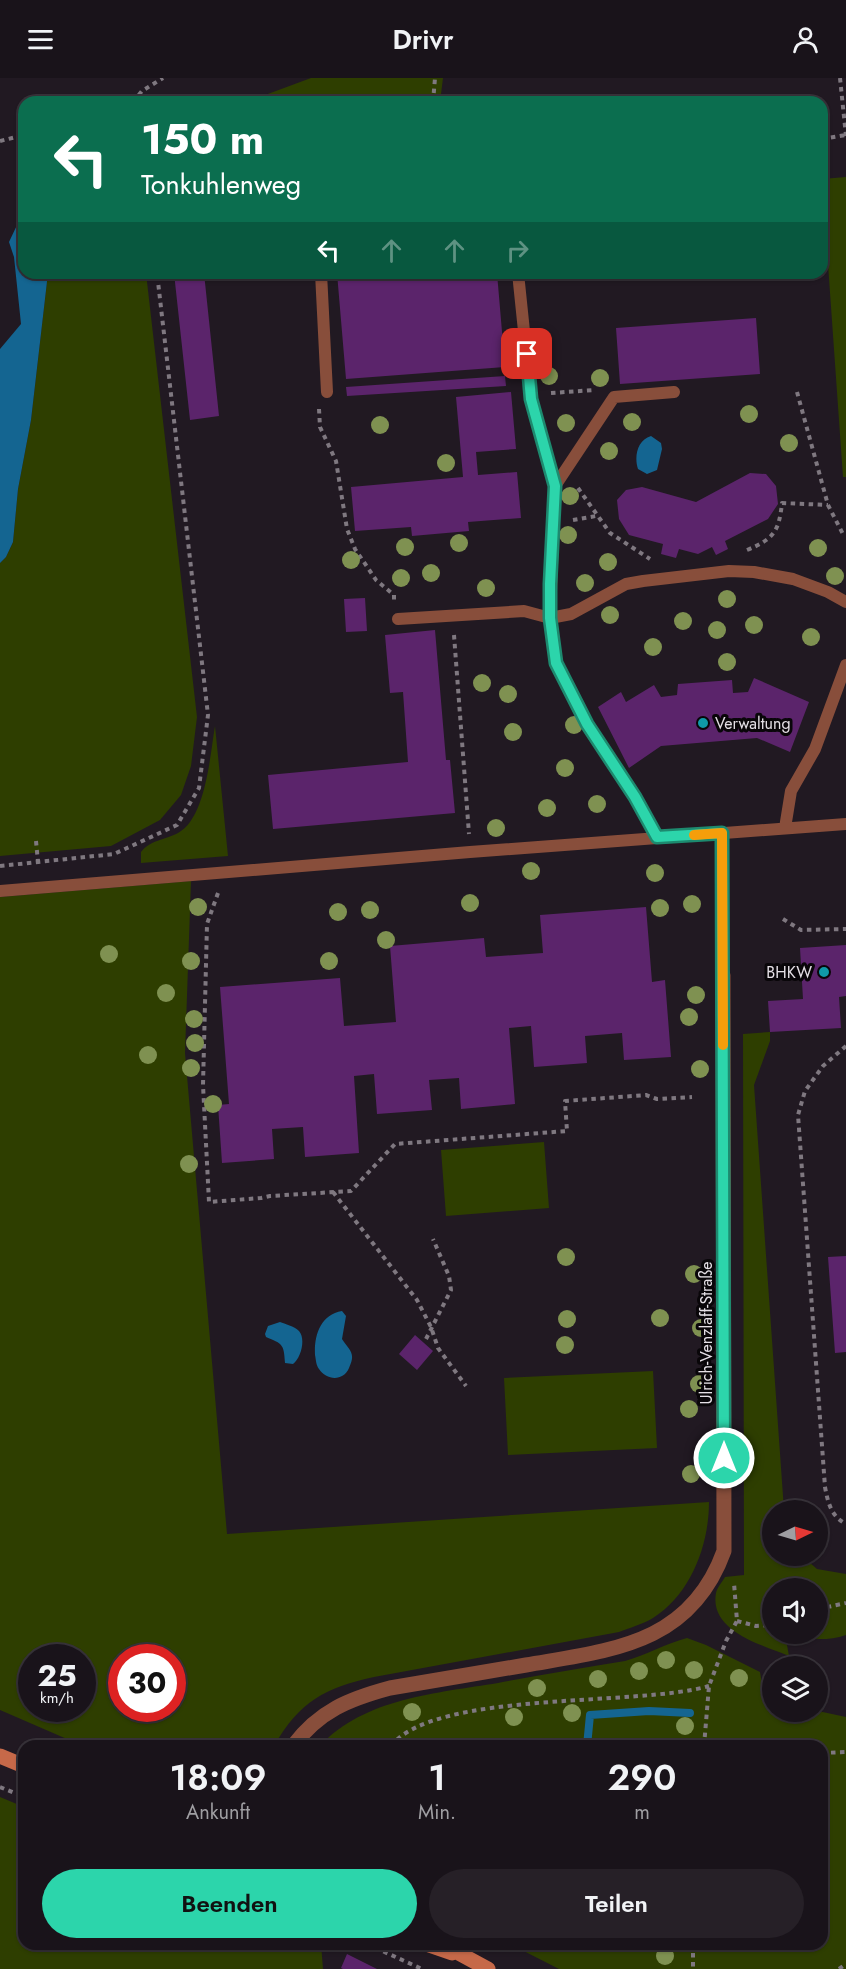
<!DOCTYPE html>
<html lang="de">
<head>
<meta charset="utf-8">
<style>
	body { margin:0; font-family:Jost,sans-serif; background:#262027; color:#f1f3f6; height:100vh; display:flex; flex-direction:column; font-size:22px; white-space:nowrap }
	* { box-sizing:border-box; margin:0 }
	p { font-size:20px; color:#9f9ea2 }
	.icon { flex:none; width:33px; height:33px; fill:none; stroke:currentColor; stroke-width:2; stroke-linecap:round; stroke-linejoin:round }
	.map { position:relative; flex:1; overflow:hidden }
	.drawer { position:absolute; left:18px; top:1662px; width:810px; height:210px; display:flex; flex-direction:column; background:#19131a; border-radius:18px; box-shadow:0 2px 4px #0004,0 0 0 2px #373239 }
	.drawer>* { flex:none }
	.top-card { position:absolute; left:18px; top:18px; width:810px; height:183px; border-radius:18px; box-shadow:0 2px 4px #0004,0 0 0 2px #373239; background:#0b6e4f; color:#fff; overflow:hidden }
	.needle { width:39px; rotate:85deg }
	.tools { position:absolute; left:762px; top:1422px; display:grid; gap:12px }
	.tools a { display:grid; place-items:center; width:66px; height:66px; border-radius:50%; background:#19131a; box-shadow:0 2px 4px #0004,0 0 0 2px #373239; font-size:30px }
	.speed { position:absolute; left:18px; top:1566px; display:flex; gap:12px; font-size:30px; font-weight:700; text-align:center }
	.speed>* { display:grid; place-content:center; width:78px; height:78px; border-radius:50%; background:#19131a; box-shadow:0 2px 4px #0004,0 0 0 2px #373239; line-height:1 }
	.speed small { font-size:15px; font-weight:400 }
	.speed .limit { border:9px solid #d22; background:#fff; color:#111 }
	.pin { position:absolute; display:grid; place-items:center; width:51px; height:51px; color:#fff; margin:-26px; border-radius:12px; box-shadow:0 3px 9px #0006 }
	.me { position:absolute; width:66px; margin:-33px; rotate:0deg; stroke-linejoin:round; filter:drop-shadow(0 0 4px #0008) }
	.turn { display:flex; align-items:center; gap:21px; height:126px; padding:0 24px; font-size:27px }
	.turn .icon { width:78px; height:78px; stroke-width:2.5 }
	.turn b { display:block; font-size:42px; line-height:51px }
	.lanes { display:flex; align-items:center; height:57px; padding:0 24px; background:#0003; justify-content:center; gap:30px; direction:ltr }
	.lanes .off { opacity:.35 }
	.eta { display:flex; justify-content:space-evenly; align-items:center; height:102px; text-align:center }
	.eta b { font-size:36px; font-weight:600; line-height:42px }
	.button { display:flex; gap:12px; margin-top:auto; padding:12px 24px }
	.button a { flex:1; height:69px; border-radius:36px; background:#2cd5ab; color:#111; font-size:24px; font-weight:600; line-height:69px; text-align:center }
	.button a+a { background:#262027; color:#f1f3f6 }
	header { display:flex; justify-content:space-between; align-items:center; height:78px; padding:0 24px; background:#19131a; font-size:27px; font-weight:600 }
	.map>svg:first-child { display:block }
	.green { fill:#2e3e00; fill-rule:evenodd }
	.water { fill:#146591 }
	.lines { fill:none; stroke-linecap:round; stroke-linejoin:round }
	.stream { stroke:#146591; stroke-width:8 }
	.building { fill:#5b246b }
	.path { stroke:#7f7880; stroke-width:4; stroke-dasharray:4.5 4.5; stroke-linecap:butt }
	.lane { stroke:#884e3b; stroke-width:12 }
	.street { stroke:#884e3b; stroke-width:15 }
	.secondary { stroke:#c66949; stroke-width:15 }
	.tree { fill:#7f9151 }
	.route-casing { stroke:#1d8a6f; stroke-width:15 }
	.route { stroke:#2cd5ab; stroke-width:10 }
	.slow { stroke:#f59e0b; stroke-width:10 }
	.culture-dot { fill:#0f9aa8; stroke:#090609; stroke-width:2 }
	.labels { text-anchor:middle; stroke-width:6; stroke-linejoin:round; paint-order:stroke }
	.poi-label { font-size:16px; fill:#e5e0e6; stroke:#090609; text-anchor:start }
	.street-label { font-size:16px; fill:#e5e0e6; stroke:#090609 }
</style>
</head>
<body>
<header><svg class="icon" aria-label="menu" viewBox="0 0 24 24"><path d="M4 6h16M4 12h16M4 18h16"/></svg>Drivr<svg class="icon" aria-label="person" viewBox="0 0 24 24"><circle cx="12" cy="8" r="4"/><path d="M4 21q1-7 8-7t8 7"/></svg></header>
<div class="map">
<svg width="846" height="1891" viewBox="0 0 846 1891">
	<rect width="100%" height="100%" fill="#211922"/>
	<path class="green" d="M311 0H443L440 24H256L257 20Z
		M846 99V399H843L822 101Z
		M48 195H146L197 639 191 688 181 717 160 742 111 768 0 778V485L6 479 13 464 18 411 31 342Z
		M215 648 228 778 141 785V774C150 762 165 762 178 755 206 740 210 677 215 648Z
		M191 803 185 975 227 1456 709 1424C709 1467 691 1516 653 1540 643 1546 629 1550 619 1554L374 1599C325 1610 300 1623 274 1668H83L0 1632V819ZM32 1580H82V1630H32ZM122 1580H172V1630H122Z
		M770 954V963L754 1007 784 1432H772V1478H802L817 1491 846 1496V1557C825 1564 806 1561 785 1556L789 1578C762 1567 709 1553 716 1515 717 1510 722 1504 725 1499L744 1497 743 956ZM772 1510H818V1556H772Z
		M544 1064 549 1130 446 1138 441 1072Z
		M653 1293 657 1370 508 1377 504 1300Z
		M687 1560 706 1567 760 1594 764 1618 772 1621V1634L818 1633 846 1639V1891H559L510 1866H822V1668H320C364 1620 438 1615 498 1605 540 1597 583 1590 625 1583 646 1577 665 1566 687 1560Z
		M0 1719 24 1729V1866H321L323 1891H0Z"/>
	<path class="water" d="M24 142V195H48L31 342 18 411 13 464 6 479 0 485V271L21 246 14 179 9 164 18 145Z
		M651 358 661 365 662 371 657 392 647 396 638 391C634 379 637 362 651 358Z
		M342 1233 346 1238 342 1261C350 1273 356 1275 349 1290 343 1304 326 1302 319 1291 316 1287 316 1282 315 1277 314 1258 320 1237 342 1233Z
		M280 1244C285 1246 294 1248 299 1253 306 1261 301 1280 293 1286L285 1285C284 1265 282 1266 266 1259L265 1256 268 1248Z"/>
	<g class="lines">
		<path class="stream" d="M587 1668 590 1637 649 1633 690 1635"/>
	</g>
	<path class="building" d="M174 195H204L219 338 190 342Z
		M337 195H497L505 289 346 301Z
		M756 240 760 296 620 306 616 250Z
		M505 298 506 308 347 318 346 309Z
		M511 314 516 371 476 374 478 397 517 394 521 440 468 444 469 453 412 458 411 449 355 453 351 409 463 399 456 319Z
		M750 395 766 396 776 408 778 426 768 441 725 463 728 471 716 477 712 469 698 476 679 471 676 480 661 476 663 466 629 457 619 441 617 422 626 412 642 409 696 424Z
		M365 520 367 553 346 554 344 521Z
		M435 552 446 682H450L455 735 273 751 268 697 408 684 403 614 390 615 385 557Z
		M754 600 809 624 790 674 757 660 661 668 629 690 598 629 621 614 626 624 654 607 661 619 677 617 678 606 732 602 733 615 748 614Z
		M646 829 652 904 665 902 671 979 624 982 622 955 585 958 587 985 534 989 531 948 509 950 515 1026 461 1031 459 1000 429 1002 432 1032 377 1036 374 996 354 998 359 1075 305 1079 303 1049 272 1051 274 1081 222 1085 218 1027 229 1026 220 909 340 900 344 948 396 944 390 868 484 860 486 879 543 875 540 837Z
		M846 867V918L839 919 841 950 770 954 768 923 803 921 800 870Z
		M846 1178V1274L835 1275 828 1179Z
		M415 1257 433 1273 417 1292 399 1276Z
		M347 1876 377 1891H343L341 1890Z"/>
	<g class="lines">
		<path class="path" d="M840 0 846 58
			M133 24 142 13 163 0
			M433 24 435 0
			M822 61 846 57
			M0 63 20 58 24 59
			M797 314 828 427 844 458
			M551 315 595 312
			M319 331 320 349 336 383 347 451 355 471 376 502 394 517V522
			M578 410 610 455 650 481
			M573 442 596 438
			M747 472C774 461 779 453 782 425L828 427
			M454 557 469 756
			M36 763 38 784
			M0 788 114 776 177 747 199 710 208 637 157 195
			M218 815 207 846 203 1007 209 1124 261 1120 270 1118 351 1113 395 1066 567 1053 565 1023 646 1017 657 1021 692 1019
			M783 841 801 852 846 851
			M846 968 823 988 805 1013 798 1037 825 1409C828 1425 831 1438 846 1446
			M333 1114 417 1222 431 1249 438 1270 466 1308
			M426 1261 451 1212 449 1198 433 1161
			M818 1531 846 1525
			M737 1543 756 1548 772 1547
			M391 1668C435 1612 636 1629 709 1608
			M704 1668 709 1608 726 1563 737 1543 734 1505
			M822 1675 846 1674
			M0 1709 24 1719
			M367 1866 422 1891
			M693 1866V1891
			M839 1891 846 1886"/>
		<path class="lane" d="M321 195 327 314
			M555 408 614 319 674 314
			M398 541 524 533 550 540 555 408 531 321 518 195
			M785 750 791 713 815 671 846 587
			M722 755 723 897
			M657 759 635 719 587 646 556 585 550 540 571 536 626 506 643 503 729 493 754 494 793 501 828 514 846 524
			M0 813 470 774 846 746"/>
		<path class="street" d="M293 1668C319 1633 349 1621 390 1610 435 1602 481 1595 526 1587 611 1572 690 1567 724 1473L723 897"/>
		<path class="secondary" d="M0 1678 24 1688
			M426 1866 452 1875
			M442 1866 488 1891"/>
	</g>
	<g class="tree">
		<circle cx="549" cy="298" r="9"/>
		<circle cx="600" cy="300" r="9"/>
		<circle cx="749" cy="336" r="9"/>
		<circle cx="632" cy="344" r="9"/>
		<circle cx="566" cy="345" r="9"/>
		<circle cx="380" cy="347" r="9"/>
		<circle cx="789" cy="365" r="9"/>
		<circle cx="609" cy="373" r="9"/>
		<circle cx="446" cy="385" r="9"/>
		<circle cx="570" cy="418" r="9"/>
		<circle cx="568" cy="457" r="9"/>
		<circle cx="459" cy="465" r="9"/>
		<circle cx="405" cy="469" r="9"/>
		<circle cx="818" cy="470" r="9"/>
		<circle cx="351" cy="482" r="9"/>
		<circle cx="608" cy="484" r="9"/>
		<circle cx="431" cy="495" r="9"/>
		<circle cx="835" cy="498" r="9"/>
		<circle cx="401" cy="500" r="9"/>
		<circle cx="585" cy="505" r="9"/>
		<circle cx="486" cy="510" r="9"/>
		<circle cx="727" cy="521" r="9"/>
		<circle cx="610" cy="537" r="9"/>
		<circle cx="683" cy="543" r="9"/>
		<circle cx="754" cy="547" r="9"/>
		<circle cx="717" cy="552" r="9"/>
		<circle cx="811" cy="559" r="9"/>
		<circle cx="653" cy="569" r="9"/>
		<circle cx="727" cy="584" r="9"/>
		<circle cx="482" cy="605" r="9"/>
		<circle cx="508" cy="616" r="9"/>
		<circle cx="574" cy="647" r="9"/>
		<circle cx="513" cy="654" r="9"/>
		<circle cx="565" cy="690" r="9"/>
		<circle cx="597" cy="726" r="9"/>
		<circle cx="547" cy="730" r="9"/>
		<circle cx="496" cy="750" r="9"/>
		<circle cx="531" cy="793" r="9"/>
		<circle cx="655" cy="795" r="9"/>
		<circle cx="470" cy="825" r="9"/>
		<circle cx="692" cy="826" r="9"/>
		<circle cx="198" cy="829" r="9"/>
		<circle cx="660" cy="830" r="9"/>
		<circle cx="370" cy="832" r="9"/>
		<circle cx="338" cy="834" r="9"/>
		<circle cx="386" cy="862" r="9"/>
		<circle cx="109" cy="876" r="9"/>
		<circle cx="191" cy="883" r="9"/>
		<circle cx="329" cy="883" r="9"/>
		<circle cx="166" cy="915" r="9"/>
		<circle cx="696" cy="917" r="9"/>
		<circle cx="689" cy="939" r="9"/>
		<circle cx="194" cy="941" r="9"/>
		<circle cx="195" cy="965" r="9"/>
		<circle cx="148" cy="977" r="9"/>
		<circle cx="191" cy="990" r="9"/>
		<circle cx="700" cy="991" r="9"/>
		<circle cx="213" cy="1026" r="9"/>
		<circle cx="189" cy="1086" r="9"/>
		<circle cx="566" cy="1179" r="9"/>
		<circle cx="694" cy="1196" r="9"/>
		<circle cx="660" cy="1240" r="9"/>
		<circle cx="567" cy="1241" r="9"/>
		<circle cx="701" cy="1250" r="9"/>
		<circle cx="565" cy="1267" r="9"/>
		<circle cx="699" cy="1306" r="9"/>
		<circle cx="689" cy="1331" r="9"/>
		<circle cx="691" cy="1396" r="9"/>
		<circle cx="666" cy="1582" r="9"/>
		<circle cx="694" cy="1592" r="9"/>
		<circle cx="639" cy="1593" r="9"/>
		<circle cx="739" cy="1600" r="9"/>
		<circle cx="598" cy="1601" r="9"/>
		<circle cx="537" cy="1610" r="9"/>
		<circle cx="412" cy="1634" r="9"/>
		<circle cx="572" cy="1635" r="9"/>
		<circle cx="514" cy="1639" r="9"/>
		<circle cx="685" cy="1648" r="9"/>
		<circle cx="665" cy="1878" r="9"/>
	</g>
	<g class="lines">
		<g class="route-casing">
			<path id="route" d="M527 276 531 321 555 408 550 506V540L556 585 587 646 635 719 657 759 722 755 724 1380"/>
		</g>
		<use href="#route" class="route"/>
		<path class="slow" d="M694 757 722 755 723 967"/>
	</g>
	<g class="culture-dot">
		<circle cx="703" cy="645" r="6"/>
		<circle cx="824" cy="894" r="6"/>
	</g>
	<g class="labels">
		<g class="poi-label">
			<text x="715" y="651">Verwaltung</text>
			<text x="812" y="900" text-anchor="end">BHKW</text>
		</g>
		<g class="street-label">
			<text transform="translate(706 1255) rotate(-90)" y="6">Ulrich-Venzlaff-Straße</text>
		</g>
	</g>
</svg>
<div class="tools">
<a><svg class="needle" viewBox="-14 -14 28 28"><path d="M0-13l5 13h-10z" fill="#e53935"/><path d="M0 13l5-13h-10z" fill="#9f9ea2"/></svg></a>
<a><svg class="icon" aria-label="sound" viewBox="0 0 24 24"><path d="M4 9h4l5-4v14l-5-4H4zM17 9q2 3 0 6"/></svg></a>
<a><svg class="icon" aria-label="layers" viewBox="0 0 24 24"><path d="M12 4l9 5-9 5-9-5zM3 14l9 5 9-5"/></svg></a>
</div>
<div class="speed"><div>25<small>km/h</small></div><div class="limit">30</div></div>
<div class="pin" style="left:527px;top:276px;background:#d93025"><svg class="icon" aria-label="arrive" viewBox="0 0 24 24"><path d="M6 21V4h12l-3 4 3 4H6"/></svg></div>
<svg class="me" style="left:724px;top:1380px" viewBox="-20 -20 40 40"><circle r="17" fill="#2cd5ab" stroke="#fff" stroke-width="3"/><path d="M0-11L8 9 0 5-8 9z" fill="#fff"/></svg>
<div class="top-card">
<div class="turn"><svg class="icon" aria-label="left" viewBox="0 0 24 24"><path d="M17 20v-9H6M10 6l-5 5 5 5"/></svg><div><b>150 m</b>Tonkuhlenweg</div></div>
<div class="lanes"><svg class="icon" aria-label="left" viewBox="0 0 24 24"><path d="M17 20v-9H6M10 6l-5 5 5 5"/></svg><svg class="icon off" aria-label="ahead" viewBox="0 0 24 24"><path d="M12 20V5M6 11l6-6 6 6"/></svg><svg class="icon off" aria-label="ahead" viewBox="0 0 24 24"><path d="M12 20V5M6 11l6-6 6 6"/></svg><svg class="icon off" aria-label="right" viewBox="0 0 24 24"><path d="M7 20v-9h11M14 6l5 5-5 5"/></svg></div>
</div>
<section class="drawer">
<div class="eta">
<div><b>18:09</b><p>Ankunft</p></div>
<div><b>1</b><p>Min.</p></div>
<div><b>290</b><p>m</p></div>
</div>
<div class="button"><a>Beenden</a><a>Teilen</a></div>
</section>
</div>
</body>
</html>
